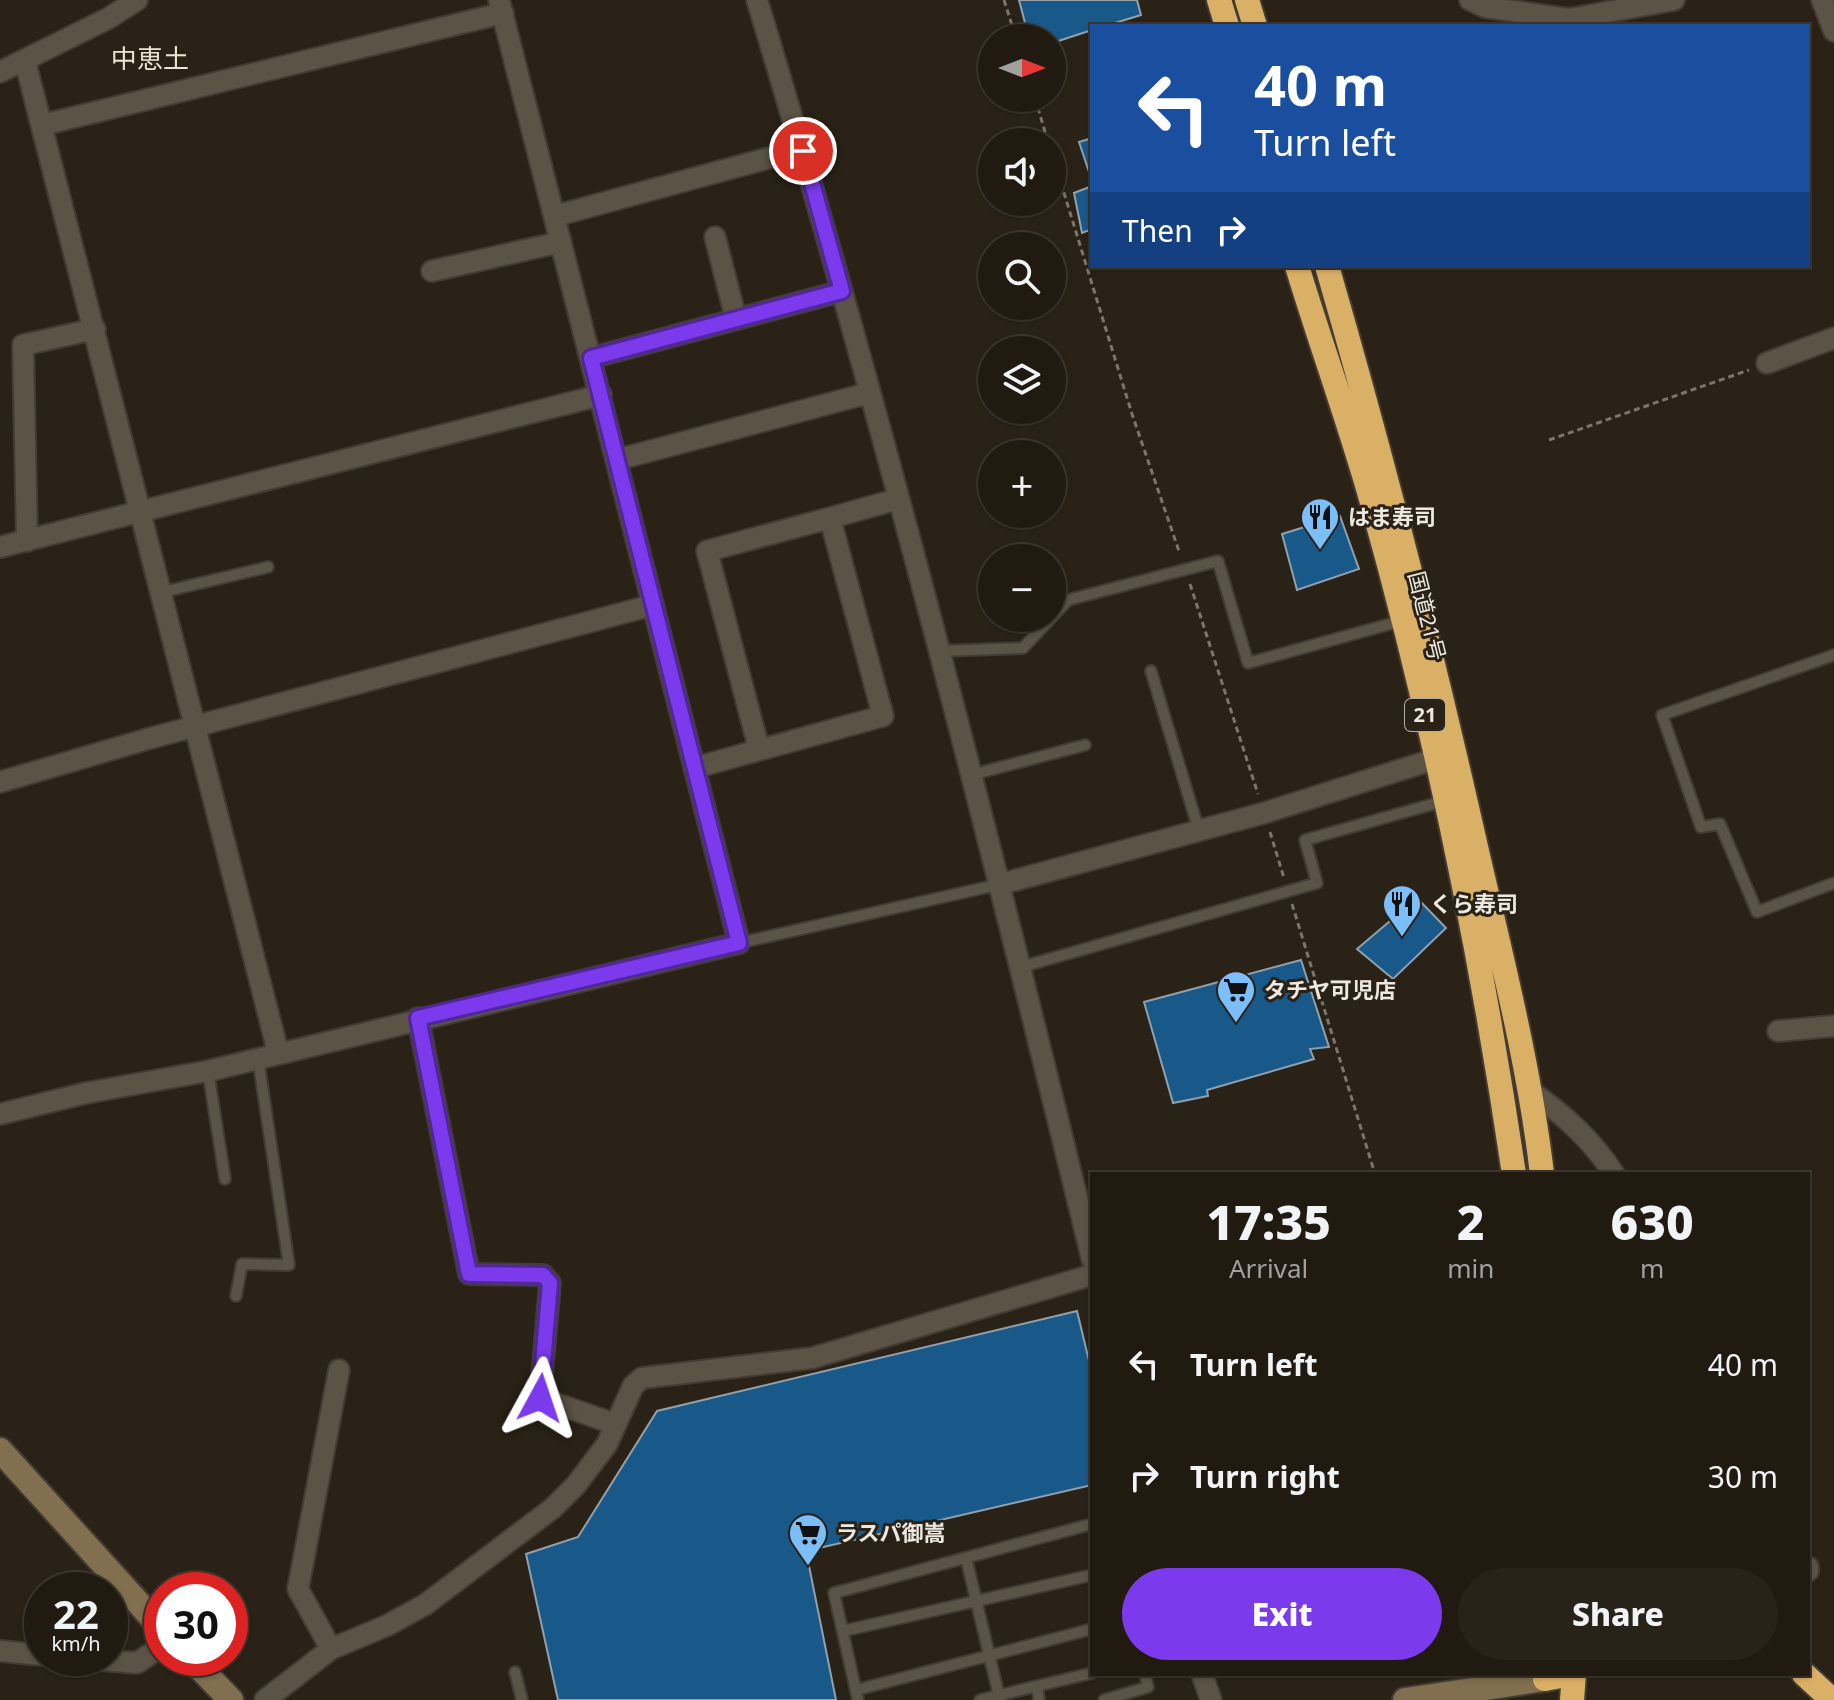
<!DOCTYPE html>
<html lang="en">
<head>
<meta charset="utf-8">
<style>
	body { margin:0; font-family:"Noto Sans","Noto Sans JP",sans-serif; background:#282319; color:#f1f3f6; height:100vh; display:flex; flex-direction:column; font-size:30px; white-space:nowrap }
	* { box-sizing:border-box; margin:0 }
	p { font-size:26px; color:#a2a19f }
	.icon { flex:none; width:44px; height:44px; fill:none; stroke:currentColor; stroke-width:2; stroke-linecap:round; stroke-linejoin:round }
	.map { position:relative; flex:1; overflow:hidden }
	.side { position:absolute; left:1090px; top:1172px; width:720px; height:504px; display:flex; flex-direction:column; background:#201a10; border-radius:0px; box-shadow:0 2px 6px #0004,0 0 0 2px #3d3830 }
	.side>* { flex:none }
	.banner { position:absolute; left:1090px; top:24px; width:720px; height:244px; border-radius:0px; box-shadow:0 2px 6px #0004,0 0 0 2px #3d3830; background:#1a4fa0; color:#fff; overflow:hidden }
	.needle { width:52px; rotate:90deg }
	.controls { position:absolute; left:978px; top:24px; display:grid; gap:16px }
	.controls a { display:grid; place-items:center; width:88px; height:88px; border-radius:50%; background:#201a10; box-shadow:0 2px 6px #0004,0 0 0 2px #3d3830; font-size:40px }
	.speed { position:absolute; left:24px; top:1572px; display:flex; gap:16px; font-size:40px; font-weight:700; text-align:center }
	.speed>* { display:grid; place-content:center; width:104px; height:104px; border-radius:50%; background:#201a10; box-shadow:0 2px 6px #0004,0 0 0 2px #3d3830; line-height:1 }
	.speed small { font-size:20px; font-weight:400 }
	.speed .limit { border:12px solid #d22; background:#fff; color:#111 }
	.pin { position:absolute; display:grid; place-items:center; width:68px; height:68px; color:#fff; margin:-34px; border:4px solid #fff; border-radius:50%; box-shadow:0 2px 8px #0007 }
	.me { position:absolute; width:88px; margin:-44px; rotate:5deg; stroke-linejoin:round; filter:drop-shadow(0 0 6px #0008) }
	.turn { display:flex; align-items:center; gap:28px; height:168px; padding:0 32px; font-size:36px }
	.turn .icon { width:104px; height:104px; stroke-width:2.5 }
	.turn b { display:block; font-size:56px; line-height:68px }
	.then { display:flex; align-items:center; height:76px; padding:0 32px; background:#0003; gap:16px; font-size:30px }
	.eta { display:flex; justify-content:space-evenly; align-items:center; height:136px; text-align:center }
	.eta b { font-size:48px; font-weight:800; line-height:56px }
	.button { display:flex; gap:16px; margin-top:auto; padding:16px 32px }
	.button a { flex:1; height:92px; border-radius:48px; background:#7c3aed; color:#fff; font-size:32px; font-weight:800; line-height:92px; text-align:center }
	.button a+a { background:#282319; color:#f1f3f6 }
	ul { padding:0; list-style:none }
	li { display:flex; align-items:center; gap:24px; height:112px; padding:0 32px }
	li div { flex:1 }
	li b { display:block; font-size:30px }
	li em { font-style:normal }
	.map>svg:first-child { display:block }
	.building { fill:#19598a; stroke:#92a0ac; stroke-width:2 }
	.lines { fill:none; stroke-linecap:round; stroke-linejoin:round }
	.lane-casing { stroke:#423c34; stroke-width:14 }
	.street-casing { stroke:#423c34; stroke-width:24 }
	.secondary-casing { stroke:#423c34; stroke-width:28 }
	.highway-casing { stroke:#423c34; stroke-width:28 }
	.path { stroke:#7b756a; stroke-width:3; stroke-dasharray:6 4; stroke-linecap:butt }
	.lane { stroke:#5b5345; stroke-width:10 }
	.street { stroke:#5b5345; stroke-width:20 }
	.secondary { stroke:#816f4f; stroke-width:24 }
	.highway { stroke:#daaf66; stroke-width:24 }
	.route-casing { stroke:#51269a; stroke-width:20 }
	.route { stroke:#7c3aed; stroke-width:14 }
	.labels { text-anchor:middle; stroke-width:6; stroke-linejoin:round; paint-order:stroke }
	.shield { fill:#2a2216; stroke:#b2ada3; stroke-width:2 }
	.shield-label { font-size:20px; font-weight:bold; fill:#ede8e0 }
	.poi-label { font-size:22px; font-weight:bold; fill:#ede8e0; stroke:#2a2216; text-anchor:start }
	.street-label { font-size:22px; fill:#ede8e0; stroke:#2a2216 }
	.quarter-label { font-size:26px; fill:#ece2d2; stroke:#2a2216 }
</style>
</head>
<body>
<div class="map">
<svg width="1834" height="1700" viewBox="0 0 1834 1700">
	<rect width="100%" height="100%" fill="#2a2216"/>
	<path class="building" d="M1019 0H1137L1141 15 1105 26H1092V30L1052 43V38H1029Z
		M1092 138V181L1079 142Z
		M1092 186V229L1082 233 1074 193Z
		M1340 516 1359 569 1297 590 1282 534Z
		M1417 898 1446 928 1393 979 1357 949Z
		M1301 960 1329 1047 1310 1049 1314 1059 1207 1090 1208 1096 1173 1103 1144 1002Z
		M1077 1311 1092 1373V1485L806 1551 836 1700H558L526 1554 578 1537 657 1411Z"/>
	<g class="lines">
		<g class="lane-casing">
			<path id="lane" d="M163 592 268 567
				M938 651 1023 648 1068 600 1218 561 1248 663 1401 621
				M1834 655 1662 715 1701 827 1720 824 1757 912 1834 883
				M1151 671 1199 831
				M971 775 1085 745
				M739 943 1001 884
				M1021 967 1317 883 1305 840 1444 801
				M208 1071 225 1179
				M236 1296 242 1264 289 1265 258 1058
				M966 1558 1000 1700
				M843 1631 1092 1575
				M515 1672 522 1700
				M1037 1686 1092 1673
				M856 1690 1092 1629
				M858 1700 834 1593 1092 1524
				M980 1700 1037 1686 1039 1700
				M1104 1700 1148 1687 1145 1674"/>
		</g>
		<g class="street-casing">
			<path id="street" d="M757 0C883 416 989 837 1092 1259
				M1470 0 1485 7 1569 19 1674 0
				M1822 0 1834 31
				M25 61 278 1052
				M0 72 109 18 137 0
				M42 125 503 13
				M555 216 802 149
				M715 237 736 319
				M432 271 561 242
				M591 358 842 291
				M1767 363 1834 338
				M616 460 869 393
				M27 541 23 345 95 329
				M0 547 601 395
				M759 749 707 551 830 518
				M694 768 883 716 830 518 898 499
				M0 782 151 738 653 605
				M1001 884 1264 813 1435 759
				M418 1018 469 1274 543 1275 550 1283 540 1398 615 1424
				M1778 1031 1834 1026
				M1532 1092C1565 1116 1592 1140 1614 1174
				M0 1114 86 1093 208 1071 739 943 499 0
				M1808 1567V1571
				M331 1649 298 1589 339 1370
				M0 1651 42 1655
				M78 1658 137 1663 162 1646
				M1202 1674 1211 1700
				M265 1700 331 1649 388 1625 426 1604 553 1508 576 1485 607 1444 633 1386 642 1378 812 1358 1092 1275"/>
		</g>
		<g class="secondary-casing">
			<path id="secondary" d="M0 1450 162 1629
				M190 1658 231 1700
				M1405 1700 1545 1679"/>
		</g>
		<g class="highway-casing">
			<path id="highway" d="M1219 0 1227 26
				M1247 0 1255 26
				M1297 266C1320 342 1347 416 1369 492 1432 714 1480 945 1514 1174
				M1327 266C1383 459 1432 652 1476 847 1501 956 1529 1063 1542 1174
				M1804 1674 1832 1700
				M1545 1679 1572 1674
				M1572 1700 1574 1674"/>
		</g>
		<path class="path" d="M1004 0 1016 38
			M1035 98 1048 142
			M1052 154 1132 414 1180 554
			M1549 440 1749 370
			M1190 584 1258 794
			M1270 832 1284 878
			M1292 904 1375 1174"/>
		<use href="#lane" class="lane"/>
		<use href="#street" class="street"/>
		<use href="#secondary" class="secondary"/>
		<use href="#highway" class="highway"/>
	</g>
	<g class="lines">
		<g class="route-casing">
			<path id="route" d="M540 1398 550 1283 543 1275 469 1274 418 1018 739 943 591 358 842 291 803 151"/>
		</g>
		<use href="#route" class="route"/>
	</g>
	<defs>
		<g id="restaurant-pin" transform="scale(2)"><path d="M0 17L-7.5 6A9.5 9.5 0 1 1 7.5 6Z" fill="#7bbef9" stroke="#2a2216"/><path d="M-5-6h1v4h1v-4h1v4h1v-4h1v5L-1.5 .5V6h-2V.5L-5-1ZM5-6V6H3V1.5H1.5Q1.5-4 5-6Z" fill="#111"/></g>
		<g id="supermarket-pin" transform="scale(2)"><path d="M0 17L-7.5 6A9.5 9.5 0 1 1 7.5 6Z" fill="#7bbef9" stroke="#2a2216"/><path d="M-6-5.5h2.5l.6 2H6L4.5 2H-2.5L-4.4-4H-6ZM-1.5 3.2a1.3 1.3 0 1 0 .1 0ZM3 3.2a1.3 1.3 0 1 0 .1 0Z" fill="#111"/></g>
	</defs>
	<g fill-rule="evenodd">
		<use href="#restaurant-pin" x="1320" y="517"/>
		<use href="#restaurant-pin" x="1402" y="904"/>
		<use href="#supermarket-pin" x="1236" y="990"/>
		<use href="#supermarket-pin" x="808" y="1533"/>
	</g>
	<g class="labels">
		<rect class="shield" x="1405" y="699" width="40" height="32" rx="6"/>
		<g class="shield-label">
			<text x="1425" y="722">21</text>
		</g>
		<g class="poi-label">
			<text x="1348" y="525">はま寿司</text>
			<text x="1430" y="912">くら寿司</text>
			<text x="1264" y="998">タチヤ可児店</text>
			<text x="836" y="1541">ラスパ御嵩</text>
		</g>
		<g class="street-label">
			<text transform="translate(1427 616) rotate(76)" y="8">国道21号</text>
		</g>
		<g class="quarter-label">
			<text x="150" y="68">中恵土</text>
		</g>
	</g>
</svg>
<div class="controls">
<a><svg class="needle" viewBox="-14 -14 28 28"><path d="M0-13l5 13h-10z" fill="#e53935"/><path d="M0 13l5-13h-10z" fill="#a2a19f"/></svg></a>
<a><svg class="icon" aria-label="sound" viewBox="0 0 24 24"><path d="M4 9h4l5-4v14l-5-4H4zM17 9q2 3 0 6"/></svg></a>
<a><svg class="icon" aria-label="search" viewBox="0 0 24 24"><circle cx="10" cy="10" r="6"/><path d="M15 15l6 6"/></svg></a>
<a><svg class="icon" aria-label="layers" viewBox="0 0 24 24"><path d="M12 4l9 5-9 5-9-5zM3 14l9 5 9-5"/></svg></a>
<a>+</a>
<a>−</a>
</div>
<div class="speed"><div>22<small>km/h</small></div><div class="limit">30</div></div>
<div class="pin" style="left:803px;top:151px;background:#d93025"><svg class="icon" aria-label="arrive" viewBox="0 0 24 24"><path d="M6 21V4h12l-3 4 3 4H6"/></svg></div>
<svg class="me" style="left:540px;top:1398px" viewBox="-20 -20 40 40"><path d="M0-17L14 15 0 8-14 15z" fill="#7c3aed" stroke="#fff" stroke-width="4"/></svg>
<div class="banner">
<div class="turn"><svg class="icon" aria-label="left" viewBox="0 0 24 24"><path d="M17 20v-9H6M10 6l-5 5 5 5"/></svg><div><b>40 m</b>Turn left</div></div>
<div class="then">Then<svg class="icon" aria-label="right" viewBox="0 0 24 24"><path d="M7 20v-9h11M14 6l5 5-5 5"/></svg></div>
</div>
<section class="side">
<div class="eta">
<div><b>17:35</b><p>Arrival</p></div>
<div><b>2</b><p>min</p></div>
<div><b>630</b><p>m</p></div>
</div>
<ul>
<li><svg class="icon" aria-label="left" viewBox="0 0 24 24"><path d="M17 20v-9H6M10 6l-5 5 5 5"/></svg><div><b>Turn left</b></div><em>40 m</em></li>
<li><svg class="icon" aria-label="right" viewBox="0 0 24 24"><path d="M7 20v-9h11M14 6l5 5-5 5"/></svg><div><b>Turn right</b></div><em>30 m</em></li>
</ul>
<div class="button"><a>Exit</a><a>Share</a></div>
</section>
</div>
</body>
</html>
